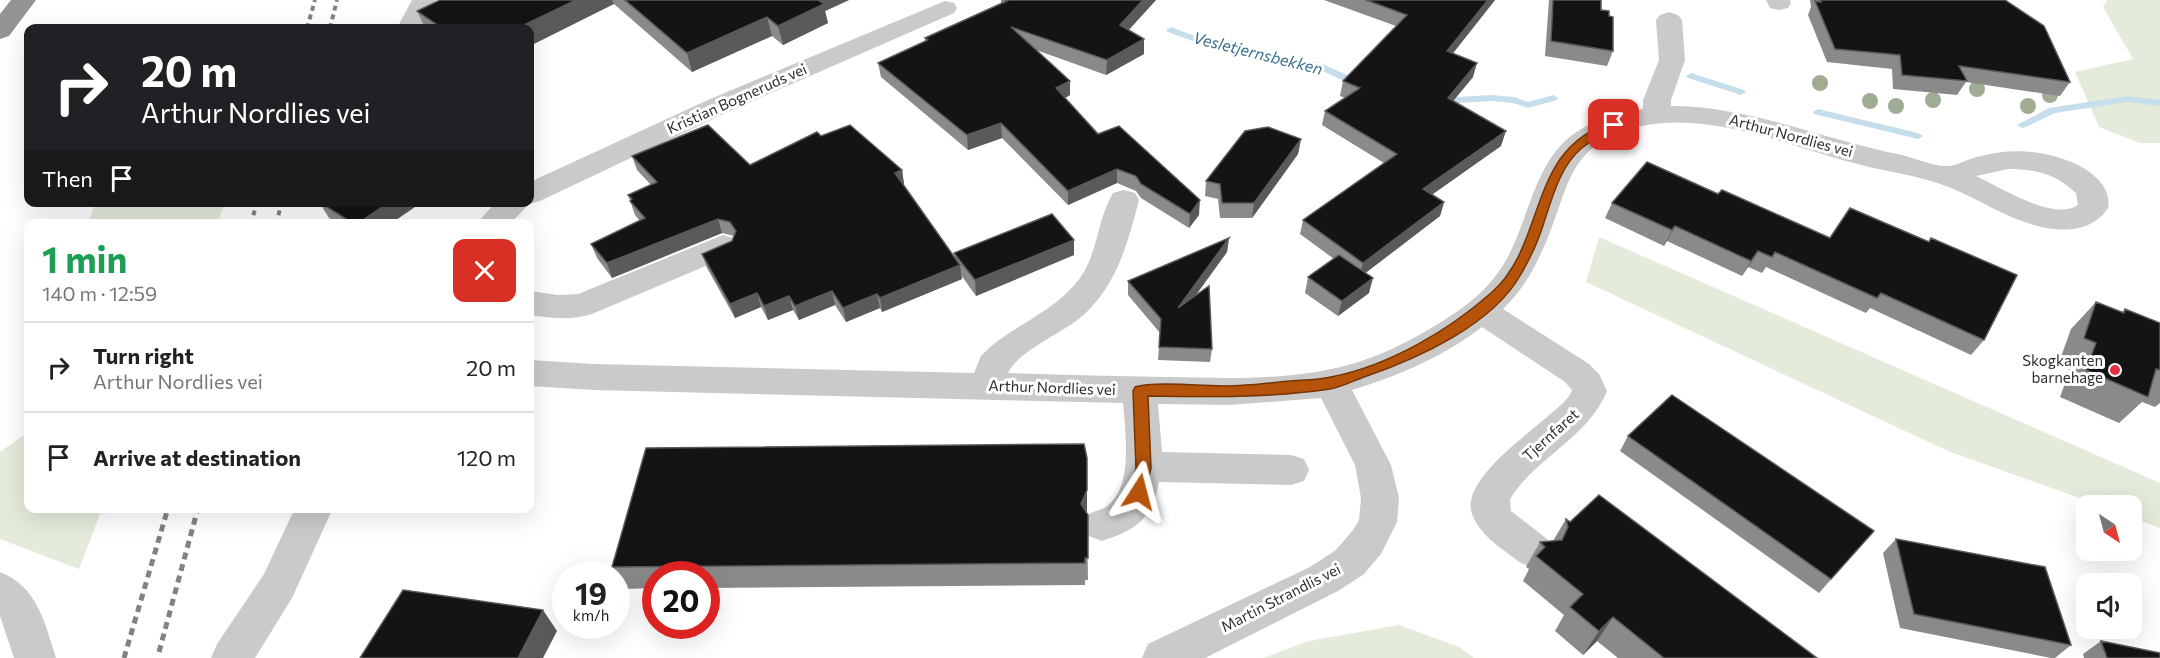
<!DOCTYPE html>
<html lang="en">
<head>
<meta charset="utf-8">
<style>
	body { margin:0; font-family:Commissioner,sans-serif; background:#f2f2f2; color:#222; height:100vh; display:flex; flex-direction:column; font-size:22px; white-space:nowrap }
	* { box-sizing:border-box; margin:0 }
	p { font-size:20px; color:#767676 }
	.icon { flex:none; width:33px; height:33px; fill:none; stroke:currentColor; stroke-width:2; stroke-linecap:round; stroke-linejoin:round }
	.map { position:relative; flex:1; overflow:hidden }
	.drawer { position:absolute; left:24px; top:219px; width:510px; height:294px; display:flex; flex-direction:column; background:#fff; border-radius:12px; box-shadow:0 6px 24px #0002 }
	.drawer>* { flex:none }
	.banner { position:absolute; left:24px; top:24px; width:510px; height:183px; border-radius:12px; box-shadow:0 6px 24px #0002; background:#202124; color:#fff; overflow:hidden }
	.needle { width:39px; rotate:144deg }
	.fabs { position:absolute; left:2076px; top:495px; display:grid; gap:12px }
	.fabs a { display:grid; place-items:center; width:66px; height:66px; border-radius:12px; background:#fff; box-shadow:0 6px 24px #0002; font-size:30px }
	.speed { position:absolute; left:552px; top:561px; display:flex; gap:12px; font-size:30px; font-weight:700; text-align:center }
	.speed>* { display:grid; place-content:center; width:78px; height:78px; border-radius:50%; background:#fff; box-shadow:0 6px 24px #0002; line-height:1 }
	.speed small { font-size:15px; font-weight:400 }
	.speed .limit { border:9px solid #d22; background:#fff; color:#111 }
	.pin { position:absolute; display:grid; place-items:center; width:51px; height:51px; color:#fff; margin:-26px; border-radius:12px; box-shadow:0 3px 9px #0006 }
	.me { position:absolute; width:66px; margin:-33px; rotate:9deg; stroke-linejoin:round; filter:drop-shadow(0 0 4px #0008) }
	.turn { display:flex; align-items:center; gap:21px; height:126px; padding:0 18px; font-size:27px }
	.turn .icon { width:78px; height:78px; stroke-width:2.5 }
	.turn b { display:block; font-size:42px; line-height:51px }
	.then { display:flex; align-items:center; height:57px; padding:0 18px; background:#0003; gap:12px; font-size:22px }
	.round { display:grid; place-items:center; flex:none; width:63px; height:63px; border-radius:12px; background:#f2f2f2 }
	.summary { display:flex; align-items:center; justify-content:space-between; height:102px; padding:0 18px }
	h1 { font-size:36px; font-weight:700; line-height:45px; color:#1e9e55 }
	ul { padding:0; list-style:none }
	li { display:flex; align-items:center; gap:18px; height:90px; padding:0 18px; border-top:2px solid #e0e0e0 }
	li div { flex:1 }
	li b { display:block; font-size:22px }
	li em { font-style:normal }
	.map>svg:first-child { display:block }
	.green { fill:#e4ebda }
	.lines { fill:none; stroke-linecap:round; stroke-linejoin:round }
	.stream { fill:#c6deeb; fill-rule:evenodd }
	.minor { fill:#cacaca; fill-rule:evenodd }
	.highway { fill:#949494; fill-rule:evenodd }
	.rail-far1 { stroke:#828282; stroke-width:4; stroke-dasharray:5 4; stroke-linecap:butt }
	.rail { stroke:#828282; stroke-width:5; stroke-dasharray:7 5; stroke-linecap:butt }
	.tree { fill:#9fac93 }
	.wall { fill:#8a8a8a }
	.shaded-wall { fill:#5a5a5a }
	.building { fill:#141414; stroke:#5a5a5a; stroke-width:1.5 }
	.route { fill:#b45309; stroke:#753606; stroke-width:1.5 }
	.poi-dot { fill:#e52e40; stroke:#fff; stroke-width:2 }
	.labels { text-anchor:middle; stroke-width:6; stroke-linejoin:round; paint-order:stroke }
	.street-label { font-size:15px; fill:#2d2d2d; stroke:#fff }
	.poi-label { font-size:15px; fill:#2d2d2d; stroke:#fff; text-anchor:end }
	.water-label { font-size:16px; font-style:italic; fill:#3b708f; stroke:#fff }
</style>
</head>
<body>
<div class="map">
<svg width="2160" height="658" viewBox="0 0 2160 658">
	<rect width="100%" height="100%" fill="#fff"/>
	<path class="green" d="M2107 0H2160V143H2140L2099 127 2075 72 2133 59 2103 7Z
		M219 202 225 204 217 223 88 222 96 203Z
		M1599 237 2160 483V528L2132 517V506L2099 505 1948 451 1586 282Z
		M28 432V508L102 509 79 569 0 539V452Z
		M1399 625 1459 647 1474 658H1263L1309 641Z"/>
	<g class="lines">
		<path class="stream" d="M1171 27 1214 43 1320 63 1365 83 1360 86 1353 85 1314 67 1212 48 1168 32 1166 30Z
			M1691 73 1744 90 1746 92 1741 95 1688 78 1686 76Z
			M1491 95 1514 97 1528 102 1553 95 1558 98 1557 100 1528 108 1513 103 1491 101 1439 104 1434 101 1439 98Z
			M2128 96 2160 100V106L2128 102 2055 113 2026 127 2022 128 2017 125 2049 108Z
			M1818 109 1918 133 1923 136 1918 139 1814 114 1813 112Z"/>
		<path class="minor" d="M412 0H436L421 28H397Z
			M1766 0H1790L1791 3 1788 8 1779 10 1770 8Z
			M945 1 954 3 957 8 954 13 730 111 540 201 529 204 510 224H476L496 202H530V182L710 99Z
			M1669 12 1678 15 1682 20 1685 60 1671 100V106C1750 106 1825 140 1902 155 1914 158 1936 167 1947 166 1956 166 1968 159 1977 157 2006 149 2034 149 2063 159 2083 165 2113 183 2108 208 2095 229 2069 232 2047 228 2012 222 1983 201 1951 188 1920 175 1886 172 1854 163 1777 143 1680 97 1603 141 1571 159 1565 192 1553 224 1542 254 1527 287 1503 309L1589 364 1599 374 1607 391C1588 438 1536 457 1510 499L1511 511 1547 539 1552 551 1547 563C1527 570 1522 564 1506 552 1492 542 1475 528 1471 510 1465 478 1527 435 1548 416 1556 409 1569 400 1572 390L1565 382 1482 327C1443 357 1398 376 1352 390L1391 465 1399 498 1397 522 1381 554 1364 574 1338 591 1205 658H1142L1148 644 1310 567 1336 550 1353 530 1359 520 1361 498 1355 465 1321 398 1229 405 1158 404 1162 452 1291 455 1304 459 1309 470 1304 481 1291 485 1159 482C1152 520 1135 530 1102 541L1089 536 1083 525 1089 514C1094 511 1101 510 1106 507 1134 489 1125 431 1123 403L593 390 530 386V360L593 364 974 373 981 356 989 348C1020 322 1064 307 1085 270 1098 246 1099 216 1113 193L1124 190 1135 193 1139 200C1128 243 1116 288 1080 318 1062 333 1017 352 1008 373 1061 375 1114 376 1167 377 1227 378 1289 381 1348 365 1379 357 1410 341 1438 324 1459 311 1479 297 1494 278 1531 233 1528 158 1583 128 1601 118 1623 114 1643 109V100L1659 60 1656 20 1660 15ZM2008 169C2035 169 2056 174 2076 193L2078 205C2054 222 2000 187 1976 176Z
			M723 235 734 238 738 246 734 254 592 314C571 321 551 318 530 315V291L558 295 578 294Z
			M295 508H333L292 598 255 658H211L217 644 264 574Z
			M0 572C37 586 45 623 56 658H14L0 616Z"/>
		<path class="highway" d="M11 0H36L9 36 0 39V14Z"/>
		<path class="rail-far1" d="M307 28 315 0
			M330 28 337 0
			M251 224 257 202
			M276 224 282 202"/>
		<path class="rail" d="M159 652 198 508
			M124 658 168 508"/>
	</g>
	<g class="tree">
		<circle cx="1820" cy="83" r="8"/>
		<circle cx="1977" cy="89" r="8"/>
		<circle cx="2050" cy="95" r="8"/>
		<circle cx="1933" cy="100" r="8"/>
		<circle cx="1870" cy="101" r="8"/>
		<circle cx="1896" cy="106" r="8"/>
		<circle cx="2028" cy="106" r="8"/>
	</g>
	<path class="wall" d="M440 0H849L825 11 828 23 783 45 772 36 692 72 614 4 530 28H425L417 11Z
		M1001 0H1156L1129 30 1144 39V54L1106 75 1036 50 1070 81V95L1065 98 1098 134 1199 215 1189 228 1141 198 1136 191 1117 183 1068 205 1002 138 968 150 881 77 878 63 925 41V38L1001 3Z
		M1324 0H1495L1453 53 1473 77 1453 101 1501 146 1432 194 1444 202 1440 216 1365 273 1369 293 1338 316 1305 293 1308 277 1334 259 1300 234 1303 220 1384 163 1322 125 1325 111 1345 98 1340 96 1343 81 1396 26Z
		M1549 0H1601V10L1613 51 1607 66 1545 56Z
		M1810 0H2005L2070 82 2060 96 1966 82 1957 95 1893 89 1892 69 1827 62 1808 15 1811 7Z
		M821 136 902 170 904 184 903 185 955 258 954 253 1074 240V255L976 296 961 275 962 279 882 312 880 308 846 322 835 305 799 320 793 310 768 320 761 307 735 318 707 268 702 254 732 241 734 236 722 233 612 278 597 258 591 244 640 221 635 215 628 195 651 185 637 170 632 156 750 165Z
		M1301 139 1298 154 1252 218H1220L1218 199 1205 196 1206 181Z
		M1718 194 1830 238 1929 242 1931 238 1984 340 1971 355 1870 308 1866 313 1766 267 1762 273 1748 267 1742 276 1667 241 1664 246 1605 218 1612 203Z
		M319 202H422L390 224H338L329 218Z
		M1229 238 1227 252 1196 295 1212 349 1210 362 1158 360 1160 333 1128 295V281Z
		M2096 302 2122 312 2125 309 2160 323V403L2155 407 2142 402 2119 423 2060 397 2070 370 2058 365 2071 329Z
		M1628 436 1874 531 1819 593 1620 451Z
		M1087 490V514L1088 580H1085V585L706 588V574H656V588L624 589 612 567Z
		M1566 519 1817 658H1618L1597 641 1583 655 1555 631 1564 615 1523 581 1529 569 1526 567 1540 542 1553 541Z
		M1896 539 2071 645 2055 658H2051L1900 628 1883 553Z
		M2101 641 2160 658H2084L2083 654Z"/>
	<path class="shaded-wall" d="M576 0H612L614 4 530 46V28H518Z
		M814 0H849L825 11 828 23 783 45 778 26Z
		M1143 0H1156L1120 39V25Z
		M1488 0H1495L1443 66 1447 51Z
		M767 17 772 36 692 72 687 53Z
		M1144 39V54L1106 75 1107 60Z
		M1477 63 1473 77 1444 112 1448 98Z
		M1070 81V95L1056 103V88Z
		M1001 123 1002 138 968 150 967 135Z
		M1506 131 1501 146 1419 204 1423 189Z
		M1301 139 1298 154 1252 218 1254 203Z
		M1117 169V183L1068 205V191Z
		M902 170 904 184 897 188 895 173Z
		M1200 200 1199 215 1189 228 1190 214Z
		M389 202H422L390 224H357Z
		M1444 202 1440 216 1359 278 1363 263Z
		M718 219 722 233 612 278 607 263Z
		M1675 226 1667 241 1664 246 1672 230Z
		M1229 238 1227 252 1177 321 1178 308Z
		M1074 240V255L976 296 975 280Z
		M1758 251 1748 267 1742 276 1751 261Z
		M960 265 962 279 882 312 880 298Z
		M1373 278 1369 293 1338 316 1342 301Z
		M832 291 835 305 799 320 795 306Z
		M757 293 761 307 735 318 730 304Z
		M877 294 880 308 846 322 843 308Z
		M789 296 793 310 768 320 764 306Z
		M1087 490V513L1081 526V504Z
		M543 610 557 631 543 658H518Z
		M1613 617 1597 641 1583 655 1599 631Z"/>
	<path class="building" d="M440 0H576L518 28H442L417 11Z
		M625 0H818L824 4 778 26 767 17 687 53Z
		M1005 0H1143L1120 25 1144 39 1107 60 1011 27 1070 81 1056 88 1098 134 1119 126 1200 200 1190 214 1141 184 1136 176 1117 169 1068 191 1001 123 967 135 878 63 928 40 925 38 1007 1Z
		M1366 0H1488L1447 51 1477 63 1448 98 1506 131 1423 189 1444 202 1363 263 1303 220 1397 154 1325 111 1360 88 1343 81 1407 15Z
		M1553 0H1601V10L1609 11V16L1613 17V51L1551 41Z
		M1820 0H2005L2044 26 2070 82 1959 66 1967 81 1902 75 1900 55 1835 49 1815 1 1821 2Z
		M708 125 750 165 817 132 821 136 850 125 902 170 895 173 960 265 880 298 877 294 843 308 832 291 795 306 789 296 764 306 757 293 730 304 702 254 732 241 736 231 730 222 718 219 607 263 591 244 645 218 630 201 632 199 628 195 657 182 632 156Z
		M1268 127 1301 139 1254 203H1222L1220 184 1206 181 1245 131Z
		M1647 162 1718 194 1722 190 1830 238 1850 208 1929 242 1931 238 2017 275 1984 340 1881 293 1877 298 1775 252 1772 257 1758 251 1751 261 1675 226 1672 230 1612 203Z
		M319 202H389L357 224H354Z
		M1052 214 1074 240 975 280 954 253Z
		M1229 238 1178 308 1209 286 1212 349 1159 347 1161 319 1128 281Z
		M1339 255 1373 278 1342 301 1308 277Z
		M2096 302 2124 313 2125 309 2160 323V370L2156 369 2148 397 2086 370 2096 343 2084 338Z
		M1672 395 1874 531 1831 579 1628 436Z
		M1084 444 1087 458V490L1081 504 1088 515V558H1085V563L612 567 646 448Z
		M1599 495 1817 658H1664L1613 617 1599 631 1570 607 1583 594 1536 556 1545 547 1540 542 1562 540 1568 527 1566 519 1570 522Z
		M1896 539 2045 567 2071 645 1914 614Z
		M403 590 543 610 518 658H360Z
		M2101 641 2160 653V658H2107Z"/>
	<path class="route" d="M1614 122 1619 125 1618 128C1606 134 1592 139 1582 148 1557 168 1550 208 1539 237 1534 250 1528 262 1521 274 1493 325 1417 359 1364 377 1353 381 1341 387 1330 389 1270 398 1208 397 1148 396L1151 468 1144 496 1139 498 1134 496 1131 492 1136 468 1133 391 1135 387C1154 381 1204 386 1226 386 1247 386 1269 383 1290 381 1303 380 1318 380 1331 377 1388 366 1448 331 1491 293 1548 244 1526 146 1614 122Z"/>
	<circle class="poi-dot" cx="2115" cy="370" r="6"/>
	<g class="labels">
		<g class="street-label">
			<text transform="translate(737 99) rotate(-24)" y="5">Kristian Bogneruds vei</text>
			<text transform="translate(1791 136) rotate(15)" y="5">Arthur Nordlies vei</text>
			<text transform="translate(1052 388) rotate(2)" y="5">Arthur Nordlies vei</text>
			<text transform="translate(1551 435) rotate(-42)" y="5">Tjernfaret</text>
			<text transform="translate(1281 598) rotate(-27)" y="5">Martin Strandlis vei</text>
		</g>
		<g class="poi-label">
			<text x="2103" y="366">Skogkanten<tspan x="2103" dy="17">barnehage</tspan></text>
		</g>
		<g class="water-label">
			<text transform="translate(1258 53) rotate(14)" y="6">Vesletjernsbekken</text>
		</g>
	</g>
</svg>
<div class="fabs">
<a><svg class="needle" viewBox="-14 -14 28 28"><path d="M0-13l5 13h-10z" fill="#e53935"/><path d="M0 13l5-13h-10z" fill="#767676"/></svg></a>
<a><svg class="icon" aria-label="sound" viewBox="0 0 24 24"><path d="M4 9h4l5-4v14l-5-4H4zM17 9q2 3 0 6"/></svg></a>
</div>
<div class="speed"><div>19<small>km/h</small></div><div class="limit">20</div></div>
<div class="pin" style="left:1614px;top:125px;background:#d93025"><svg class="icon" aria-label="arrive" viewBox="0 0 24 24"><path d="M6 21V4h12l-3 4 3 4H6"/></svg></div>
<svg class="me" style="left:1139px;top:492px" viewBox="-20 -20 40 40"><path d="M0-17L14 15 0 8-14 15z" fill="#b45309" stroke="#fff" stroke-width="4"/></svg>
<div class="banner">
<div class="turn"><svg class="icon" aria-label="right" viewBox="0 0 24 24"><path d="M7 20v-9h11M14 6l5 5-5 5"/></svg><div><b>20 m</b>Arthur Nordlies vei</div></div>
<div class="then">Then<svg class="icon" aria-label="arrive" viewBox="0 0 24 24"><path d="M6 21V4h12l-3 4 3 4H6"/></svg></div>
</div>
<section class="drawer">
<div class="summary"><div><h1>1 min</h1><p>140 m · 12:59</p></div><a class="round" style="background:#d93025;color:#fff"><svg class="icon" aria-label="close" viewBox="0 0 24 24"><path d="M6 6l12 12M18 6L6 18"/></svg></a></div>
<ul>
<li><svg class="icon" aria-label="right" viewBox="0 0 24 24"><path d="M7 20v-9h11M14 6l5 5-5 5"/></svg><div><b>Turn right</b><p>Arthur Nordlies vei</p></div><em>20 m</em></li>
<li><svg class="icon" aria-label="arrive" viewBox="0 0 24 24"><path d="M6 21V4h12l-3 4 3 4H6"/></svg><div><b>Arrive at destination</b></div><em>120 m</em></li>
</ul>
</section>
</div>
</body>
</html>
